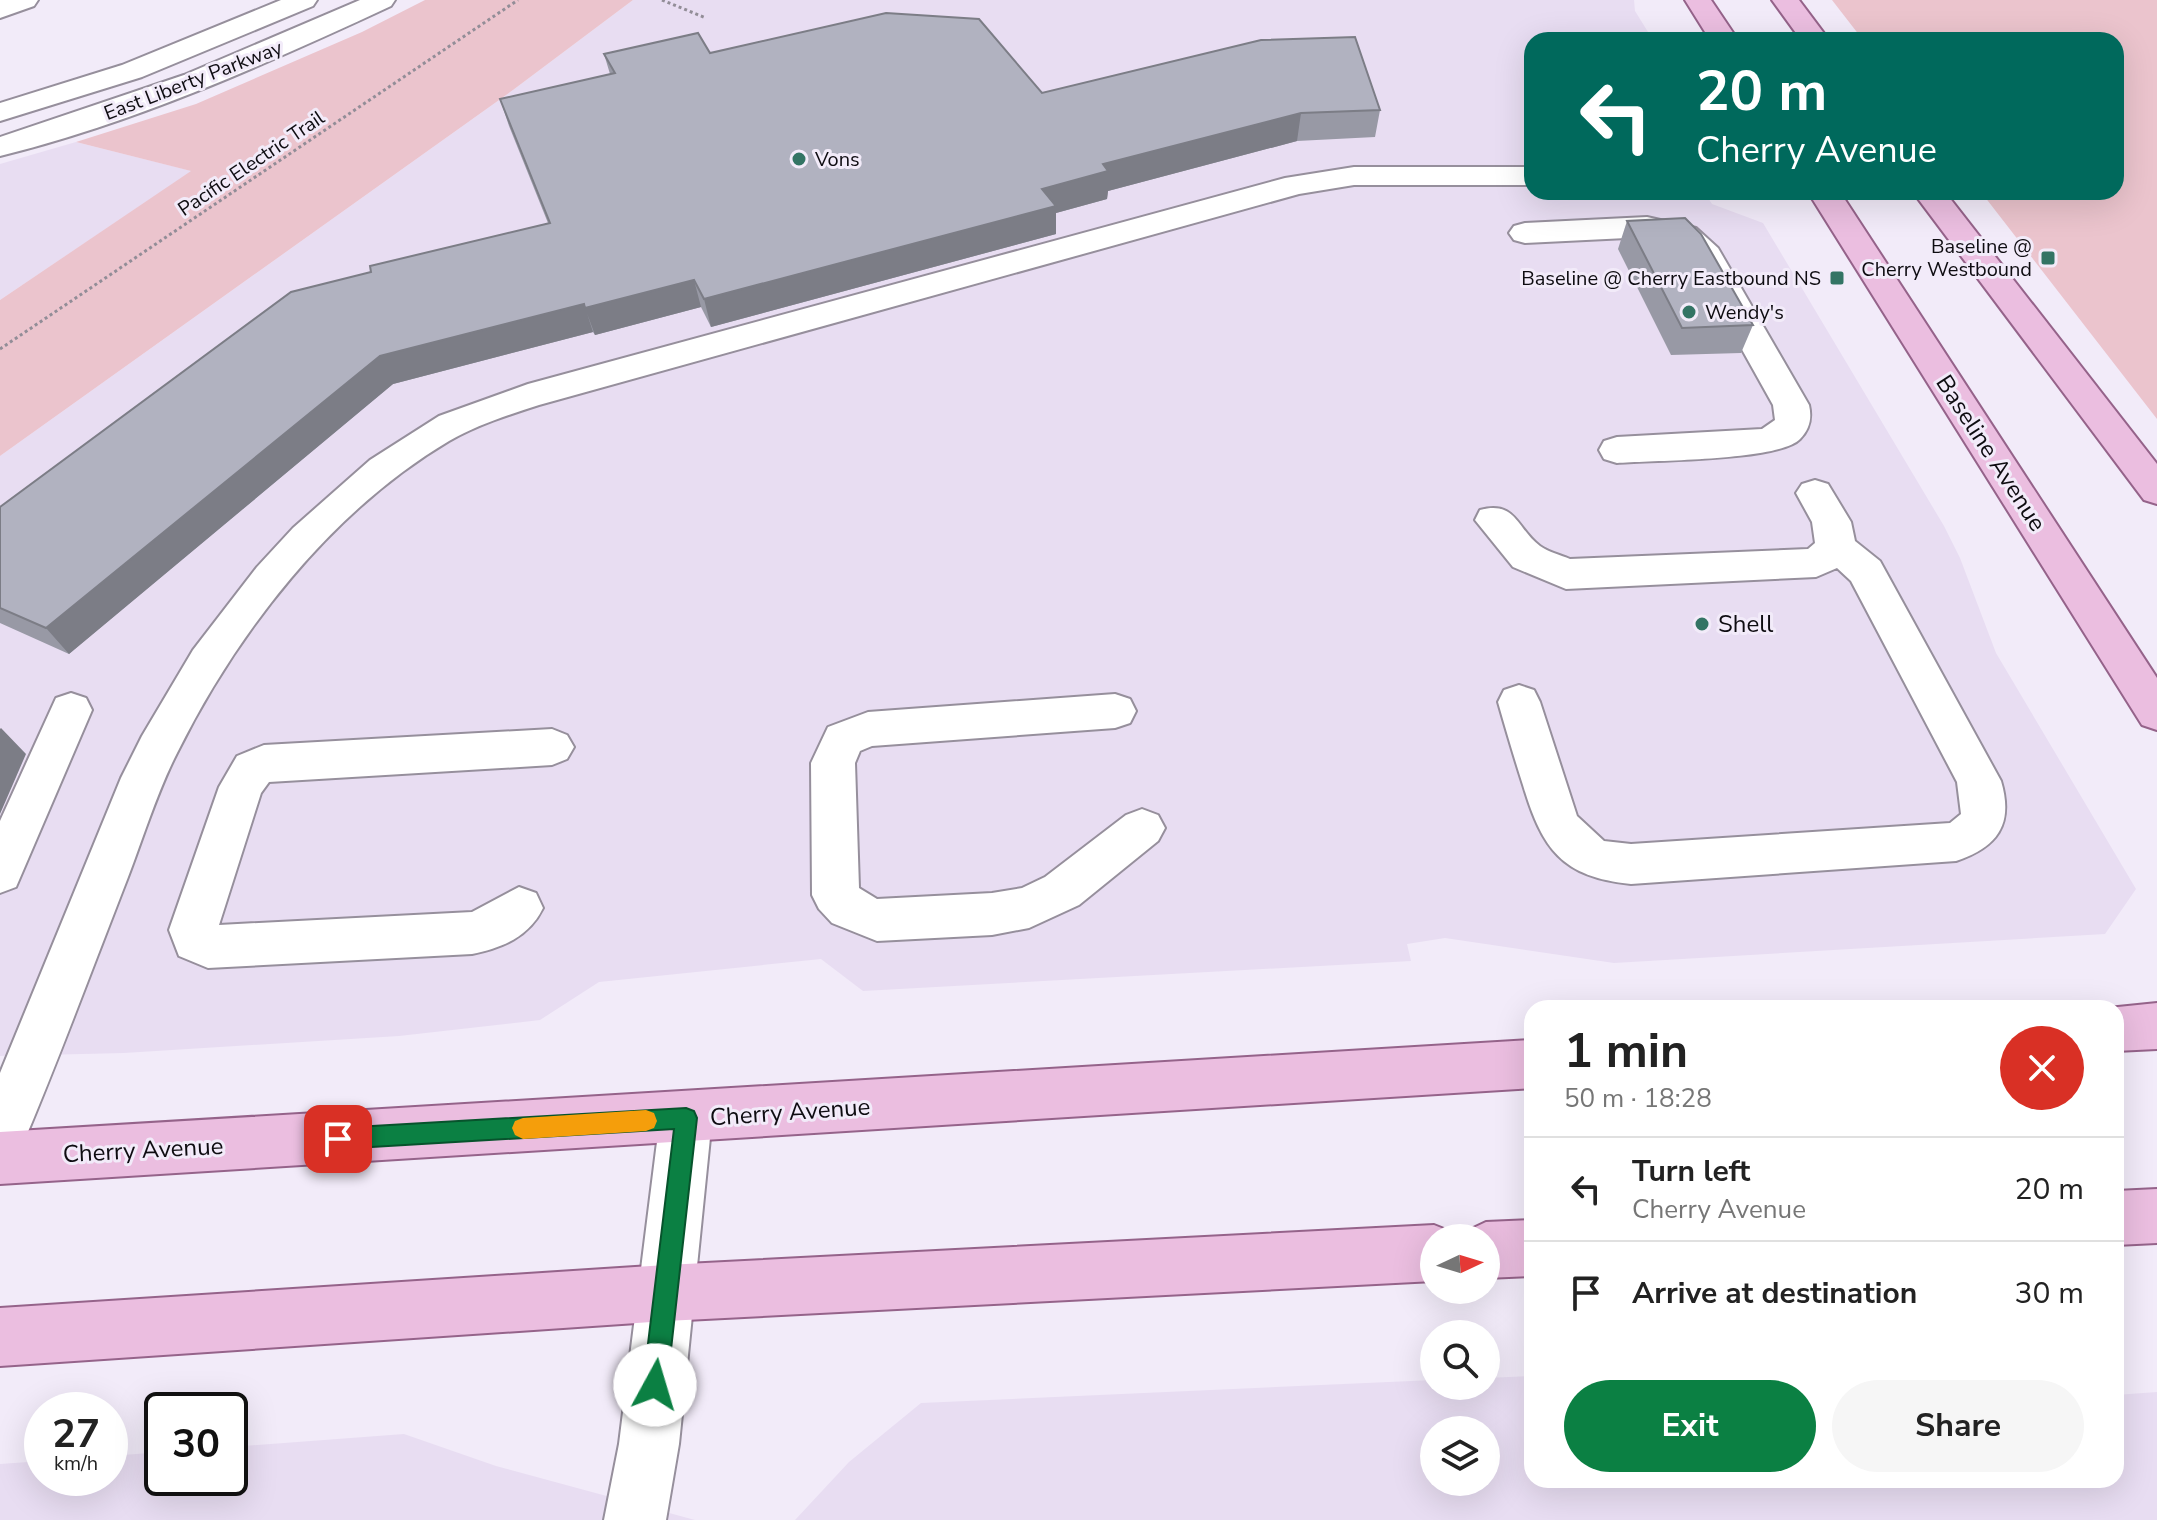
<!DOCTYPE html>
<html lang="en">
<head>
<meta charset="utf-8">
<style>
	body { margin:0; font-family:"Nunito Sans",sans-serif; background:#f6f6f6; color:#222; height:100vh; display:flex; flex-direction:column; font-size:30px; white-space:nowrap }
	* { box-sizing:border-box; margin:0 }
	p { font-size:26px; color:#767676 }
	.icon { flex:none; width:44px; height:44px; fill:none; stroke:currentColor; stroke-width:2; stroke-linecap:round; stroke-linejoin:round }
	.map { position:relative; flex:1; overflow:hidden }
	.side { position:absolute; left:1524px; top:1000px; width:600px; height:488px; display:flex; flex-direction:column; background:#fff; border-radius:24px; box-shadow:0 8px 32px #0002 }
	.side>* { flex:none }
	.hud { position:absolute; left:1524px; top:32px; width:600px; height:168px; border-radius:24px; box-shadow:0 8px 32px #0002; background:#00695c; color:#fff; overflow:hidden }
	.needle { width:52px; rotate:86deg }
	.buttons { position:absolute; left:1420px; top:1224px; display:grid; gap:16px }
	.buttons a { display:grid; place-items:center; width:80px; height:80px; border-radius:50%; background:#fff; box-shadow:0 8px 32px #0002; font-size:40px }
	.speed { position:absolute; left:24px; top:1392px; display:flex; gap:16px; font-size:40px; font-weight:700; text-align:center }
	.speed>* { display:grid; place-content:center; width:104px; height:104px; border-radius:50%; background:#fff; box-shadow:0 8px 32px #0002; line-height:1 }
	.speed small { font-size:20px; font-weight:400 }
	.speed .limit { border:4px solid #111; border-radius:12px; background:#fff; color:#111 }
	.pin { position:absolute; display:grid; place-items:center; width:68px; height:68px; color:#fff; margin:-34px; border-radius:16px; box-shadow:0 4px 12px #0006 }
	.me { position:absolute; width:88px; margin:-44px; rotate:6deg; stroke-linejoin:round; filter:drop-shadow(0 0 6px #0008) }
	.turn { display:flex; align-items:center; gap:28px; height:168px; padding:0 40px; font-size:36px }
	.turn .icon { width:104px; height:104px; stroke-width:2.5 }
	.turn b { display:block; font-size:56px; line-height:68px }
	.round { display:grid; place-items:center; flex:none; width:84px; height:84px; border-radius:42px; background:#f6f6f6 }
	.summary { display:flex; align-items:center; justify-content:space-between; height:136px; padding:0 40px }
	h1 { font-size:48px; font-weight:700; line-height:60px }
	.button { display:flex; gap:16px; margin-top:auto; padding:16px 40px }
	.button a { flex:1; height:92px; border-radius:48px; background:#0b8043; color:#fff; font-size:32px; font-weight:700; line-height:92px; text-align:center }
	.button a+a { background:#f6f6f6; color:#222 }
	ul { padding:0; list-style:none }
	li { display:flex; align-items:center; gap:24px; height:104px; padding:0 40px; border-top:2px solid #e0e0e0 }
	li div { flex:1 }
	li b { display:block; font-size:30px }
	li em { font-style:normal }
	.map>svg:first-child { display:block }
	.built { fill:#e8ddf2; fill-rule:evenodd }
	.green { fill:#ebc4cd }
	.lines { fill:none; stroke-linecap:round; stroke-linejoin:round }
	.minor-casing { stroke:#968f9c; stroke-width:4 }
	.major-casing { stroke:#95638a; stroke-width:4 }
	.path { stroke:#928d97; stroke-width:3; stroke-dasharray:3 3; stroke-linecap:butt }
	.minor { fill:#fff; fill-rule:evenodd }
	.major { fill:#ebbee0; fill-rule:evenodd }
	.wall { fill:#9899a5 }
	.shaded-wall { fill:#7c7d86 }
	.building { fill:#b1b2c0; stroke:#7c7d86; stroke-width:2 }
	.route { fill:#0b8043; stroke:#07532c; stroke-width:2 }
	.slow { fill:#f59e0b }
	.poi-dot { fill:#337464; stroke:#f2ebf9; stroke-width:3 }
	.labels { text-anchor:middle; stroke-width:6; stroke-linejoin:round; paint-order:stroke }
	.far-street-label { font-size:20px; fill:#0e0c11; stroke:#f2ebf9 }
	.far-poi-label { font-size:20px; fill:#0e0c11; stroke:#f2ebf9; text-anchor:start }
	.street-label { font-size:24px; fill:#0e0c11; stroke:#f2ebf9 }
	.poi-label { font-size:24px; fill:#0e0c11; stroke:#f2ebf9; text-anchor:start }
</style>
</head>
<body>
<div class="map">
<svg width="2157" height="1520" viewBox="0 0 2157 1520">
	<rect width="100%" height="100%" fill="#f2ebf9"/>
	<path class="built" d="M633 0H1634L1635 11 1653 40H1532V192H1704L1712 204 1763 223 1944 526 1960 558 1996 653 2136 889 2105 934 1614 963 1445 938 1407 944 1411 961 863 991 821 959 599 982 540 1020 399 1036 124 1053 0 1056V456L513 90Z
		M76 142 192 171 0 300V164Z
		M1532 1376V1480H2116V1395L2157 1392V1520H795L849 1462 921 1403 1434 1380V1386H1486V1378ZM1434 1430H1486V1482H1434Z
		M404 1434 496 1466 695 1520H0V1464L42 1461V1478H110V1456L162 1452V1478H230V1447Z"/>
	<path class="green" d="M425 0H633L513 90 0 456V300L191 171 76 142 196 104 362 32Z
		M1832 0H2157V419L1981 192H2116V40H1863Z"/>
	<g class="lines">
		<g class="minor-casing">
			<path id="minor" d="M0 0H38L34 6 0 18Z
				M281 0H317L313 6 142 77 0 121V103L122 65Z
				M360 0H395L391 6C266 64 135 123 0 156V137L184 75Z
				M1354 167H1532V185H1354L1299 194 539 405C508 415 477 425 449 441 331 511 237 632 177 753 157 792 144 835 128 877 92 969 58 1062 19 1153L0 1160V1073L121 778 142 736 193 650 257 567 293 528 370 460 439 416 528 384 1285 178Z
				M1647 217 1696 228 1718 248 1809 405C1812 418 1810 429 1800 439 1779 461 1652 460 1617 463L1604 459 1599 450 1604 441 1617 437 1762 429 1775 420 1773 405 1692 260 1674 242 1647 237 1525 243 1514 240 1509 233 1514 226 1525 223Z
				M1815 480 1828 484 1851 522 1855 541 1880 561 2001 781C2014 825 1997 847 1956 861L1631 884C1561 877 1542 848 1523 785 1514 757 1506 730 1498 702L1504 690 1519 685 1534 690 1540 702 1577 816 1604 841 1631 844 1950 823 1961 814 1957 782 1851 581 1837 568 1816 577 1566 589 1513 567 1475 520 1480 510C1516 500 1517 529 1540 546 1548 552 1561 555 1570 559L1808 549 1815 543 1812 522 1796 493 1802 484Z
				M71 693 86 698 92 710 16 887 0 893V821L56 698Z
				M1115 694 1130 699 1136 711 1130 723 1115 728 872 746 860 751 855 763 859 888 877 899 992 893 1022 888 1045 877 1126 815 1142 809 1158 815 1165 828 1158 841 1079 905 1029 928 992 935 877 941 832 923 819 909 812 895 811 763 828 727 868 712Z
				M552 729 567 735 574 747 567 759 552 765 269 782 261 793 219 925 472 912 519 887 536 893 543 908C529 937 502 948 472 954L208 968 179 956 169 930 219 787 237 756 264 745Z
				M686 1093 704 1100 712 1118 679 1444 666 1520H604L619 1444 660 1118 668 1100Z"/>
		</g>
		<g class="major-casing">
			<path id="major" d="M1685 0H1711L1738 40H1710Z
				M1772 0H1799L1829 40H1801Z
				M1808 192H1840L2157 678V730L2142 725Z
				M1913 192H1945L2157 464V504L2144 500Z
				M2157 1003V1049L2116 1051V1008H2108Z
				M1532 1040V1088L0 1184V1132Z
				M2157 1189V1243L2116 1245V1191Z
				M1532 1220V1276L1486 1278V1238H1463L1467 1231 1486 1222Z
				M1434 1225 1454 1233 1455 1238H1434V1281L666 1321 0 1366V1308L666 1265Z"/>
		</g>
		<path class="path" d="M662 0 706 18
			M0 349 518 0"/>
		<use href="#minor" class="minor"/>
		<use href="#major" class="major"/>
	</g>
	<path class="wall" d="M710 53 1042 93 1380 110 1375 137 1297 141 1108 191 1107 199 1056 213V234L711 327 701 307 595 335 593 332 393 384 69 654 0 623V507L371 272 548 223 509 126 500 99 610 74 604 54Z
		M1627 221 1753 325 1741 353 1671 355 1618 249Z"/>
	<path class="shaded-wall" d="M1301 113 1297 141 1108 191 1107 199 1056 213V234L711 327 704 299 1042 189 1103 164Z
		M694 280 701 307 595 335 585 308Z
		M584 304 593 332 393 384 69 654 46 628 380 356Z
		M1 728 26 754 0 814V729Z"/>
	<path class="building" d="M886 13 979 19 1042 93 1261 40 1355 37 1380 110 1301 113 1103 164 1108 171 1042 189 1056 206 704 299 694 280 585 308 584 304 380 356 46 628 0 608V507L291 292 371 272 370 266 550 223 500 99 615 73 604 54 698 33 710 53Z
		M1685 218 1701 234 1753 325 1682 328 1627 221Z"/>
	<path class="route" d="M686 1108 694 1111 697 1118 667 1385 664 1394 655 1397 647 1394 643 1385 674 1129 338 1149 330 1146 327 1139 330 1131 338 1128Z"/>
	<path class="slow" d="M646 1110 654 1113 657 1121 654 1128 646 1131 523 1139 515 1135 512 1128 515 1121 523 1118Z"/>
	<g class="poi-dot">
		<circle cx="799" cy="159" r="8"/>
		<rect x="2040" y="250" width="16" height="16" rx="4"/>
		<rect x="1829" y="270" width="16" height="16" rx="4"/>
		<circle cx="1689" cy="312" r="8"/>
		<circle cx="1702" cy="624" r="8"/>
	</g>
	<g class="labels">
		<g class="far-street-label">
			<text transform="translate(193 80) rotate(-21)" y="7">East Liberty Parkway</text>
			<text transform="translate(251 163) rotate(-34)" y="7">Pacific Electric Trail</text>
		</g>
		<g class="far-poi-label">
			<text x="815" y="166">Vons</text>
			<text x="2032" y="253" text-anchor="end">Baseline @<tspan x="2032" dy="23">Cherry Westbound</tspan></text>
			<text x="1821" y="285" text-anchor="end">Baseline @ Cherry Eastbound NS</text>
			<text x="1705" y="319">Wendy's</text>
		</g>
		<g class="street-label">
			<text transform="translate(1991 453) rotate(57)" y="8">Baseline Avenue</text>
			<text transform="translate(790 1112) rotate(-4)" y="8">Cherry Avenue</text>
			<text transform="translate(143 1150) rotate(-3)" y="8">Cherry Avenue</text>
		</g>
		<g class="poi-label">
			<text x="1718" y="632">Shell</text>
		</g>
	</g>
</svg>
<div class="buttons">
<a><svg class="needle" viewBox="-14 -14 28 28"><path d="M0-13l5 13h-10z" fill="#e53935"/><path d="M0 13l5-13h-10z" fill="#767676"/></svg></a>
<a><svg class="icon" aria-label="search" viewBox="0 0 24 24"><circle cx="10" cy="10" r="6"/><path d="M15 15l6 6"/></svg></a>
<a><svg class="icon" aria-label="layers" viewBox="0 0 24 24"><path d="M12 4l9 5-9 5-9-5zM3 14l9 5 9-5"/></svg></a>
</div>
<div class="speed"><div>27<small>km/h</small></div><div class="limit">30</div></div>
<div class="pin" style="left:338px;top:1139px;background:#d93025"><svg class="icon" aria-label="arrive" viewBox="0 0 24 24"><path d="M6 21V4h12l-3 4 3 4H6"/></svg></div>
<svg class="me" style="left:655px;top:1385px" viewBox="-20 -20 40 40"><circle r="19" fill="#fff"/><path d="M0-13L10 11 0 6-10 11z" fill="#0b8043"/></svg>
<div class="hud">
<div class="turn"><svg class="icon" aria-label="left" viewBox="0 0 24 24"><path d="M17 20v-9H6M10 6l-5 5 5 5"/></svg><div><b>20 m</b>Cherry Avenue</div></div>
</div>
<section class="side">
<div class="summary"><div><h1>1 min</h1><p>50 m · 18:28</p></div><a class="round" style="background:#d93025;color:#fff"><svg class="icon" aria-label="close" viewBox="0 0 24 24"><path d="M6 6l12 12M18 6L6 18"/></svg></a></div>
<ul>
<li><svg class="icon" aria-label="left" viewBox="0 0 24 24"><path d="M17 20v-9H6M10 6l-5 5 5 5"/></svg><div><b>Turn left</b><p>Cherry Avenue</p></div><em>20 m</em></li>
<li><svg class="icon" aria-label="arrive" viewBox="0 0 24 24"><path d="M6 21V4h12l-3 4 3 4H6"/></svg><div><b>Arrive at destination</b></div><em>30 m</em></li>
</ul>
<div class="button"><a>Exit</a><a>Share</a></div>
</section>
</div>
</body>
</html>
